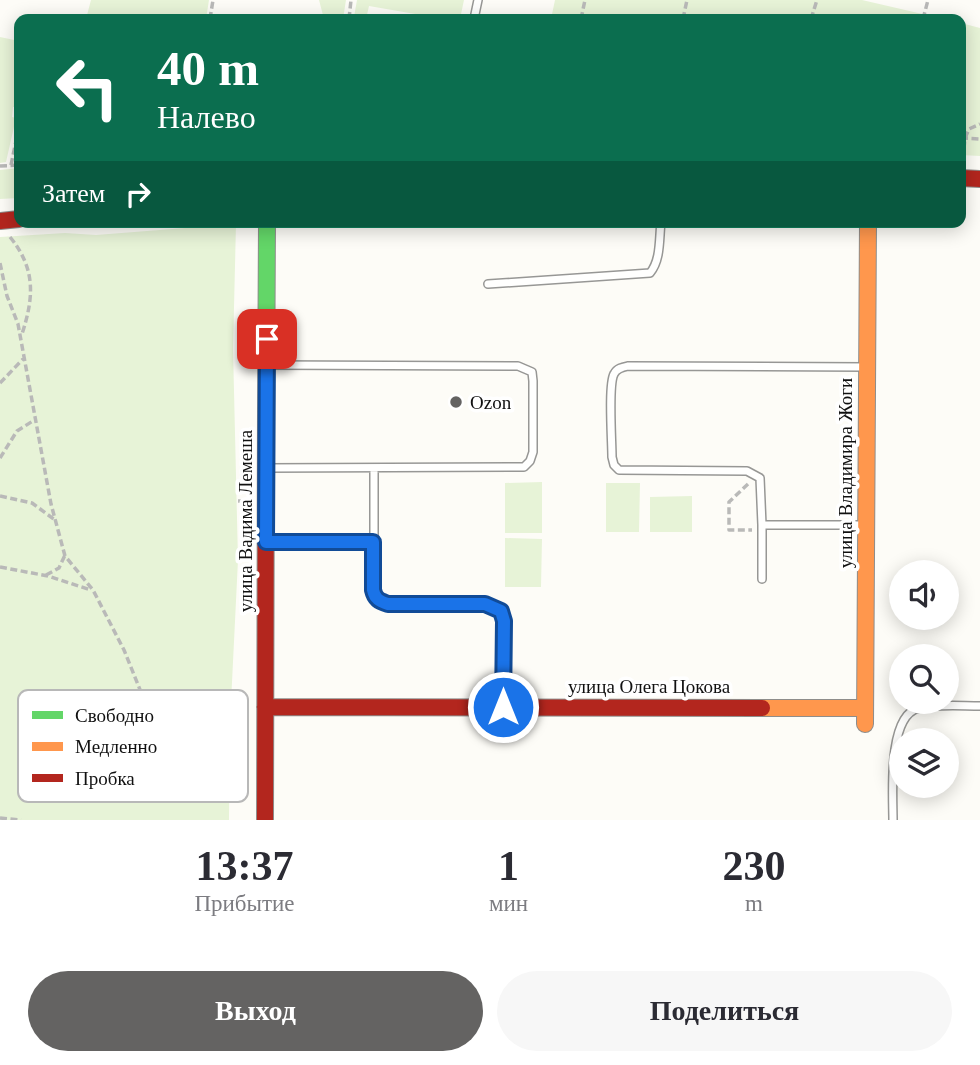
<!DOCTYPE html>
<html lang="ru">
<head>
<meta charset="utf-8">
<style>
	body { margin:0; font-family:Georgia,serif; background:#f7f7f7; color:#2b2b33; height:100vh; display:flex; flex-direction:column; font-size:26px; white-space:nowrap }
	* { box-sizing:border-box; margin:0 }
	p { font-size:23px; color:#7c7c81 }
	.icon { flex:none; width:38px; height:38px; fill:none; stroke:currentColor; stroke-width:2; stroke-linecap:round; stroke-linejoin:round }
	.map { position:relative; height:820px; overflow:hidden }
	.details { display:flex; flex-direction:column; background:#fff; flex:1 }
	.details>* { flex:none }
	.banner { position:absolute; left:14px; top:14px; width:952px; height:214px; border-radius:14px; box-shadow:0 4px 18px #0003; background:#0b6e4f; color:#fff; overflow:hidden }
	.tools { position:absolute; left:889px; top:560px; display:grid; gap:14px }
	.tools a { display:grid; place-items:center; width:70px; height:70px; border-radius:50%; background:#fff; box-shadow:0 4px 18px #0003; font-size:35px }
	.pin { position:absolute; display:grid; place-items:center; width:60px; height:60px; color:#fff; margin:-30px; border-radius:14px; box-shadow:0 4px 10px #0006 }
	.me { position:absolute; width:77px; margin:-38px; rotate:0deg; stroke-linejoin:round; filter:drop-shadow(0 0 5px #0008) }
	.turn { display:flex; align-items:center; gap:24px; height:147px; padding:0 28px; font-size:32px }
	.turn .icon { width:91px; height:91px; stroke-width:2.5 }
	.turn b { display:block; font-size:49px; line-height:60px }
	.then { display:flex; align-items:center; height:66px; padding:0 28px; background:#0003; gap:14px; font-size:26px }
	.eta { display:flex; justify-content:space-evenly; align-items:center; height:119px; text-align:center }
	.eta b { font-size:42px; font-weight:700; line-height:49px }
	.action { display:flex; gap:14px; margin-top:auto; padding:14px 28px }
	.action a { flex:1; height:80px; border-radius:42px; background:#646362; color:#fff; font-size:28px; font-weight:700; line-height:80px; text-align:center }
	.action a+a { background:#f7f7f7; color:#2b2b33 }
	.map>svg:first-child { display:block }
	.green { fill:#e7f3d7; fill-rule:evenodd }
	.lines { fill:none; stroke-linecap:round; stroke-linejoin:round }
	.lane-casing { stroke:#979795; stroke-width:10 }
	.fast-casing { stroke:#8e8d8b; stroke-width:18 }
	.slow-casing { stroke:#8e8d8b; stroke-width:18 }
	.jam-casing { stroke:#8e8d8b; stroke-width:18 }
	.path { stroke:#b9b9b8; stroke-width:3.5; stroke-dasharray:7 3.5; stroke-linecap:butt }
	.lane { stroke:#fffffe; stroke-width:7 }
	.fast { stroke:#63d668; stroke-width:16 }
	.slow { stroke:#ff974d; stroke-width:16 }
	.jam { stroke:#b3261e; stroke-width:16 }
	.route-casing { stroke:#114b97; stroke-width:18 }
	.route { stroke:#1a73e8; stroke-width:12 }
	.poi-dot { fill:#646362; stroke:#fff; stroke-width:2.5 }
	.labels { text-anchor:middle; stroke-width:7; stroke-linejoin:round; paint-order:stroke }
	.poi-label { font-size:19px; fill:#111; stroke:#fff; text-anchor:start }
	.street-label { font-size:19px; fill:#111; stroke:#fff }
	.key { fill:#fff; stroke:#b8b8b8; stroke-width:2 }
	.key-label { font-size:19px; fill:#111 }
</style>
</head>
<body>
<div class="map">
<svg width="980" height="820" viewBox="0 0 980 820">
	<rect width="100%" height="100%" fill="#fdfcf7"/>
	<path class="green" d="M91 0H209L206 19H86Z
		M319 0H346L343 19H324Z
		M357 0H464L460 19H421V15L369 6 366 19 354 17Z
		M555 0H862L944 19H551Z
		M961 23 980 28V156L961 155Z
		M0 37 19 41V101L18 107H13L12 117 16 118 6 162 0 163Z
		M19 168V198L0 199V170Z
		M236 224 233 349 238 560 230 723 229 820H0V237L65 233 96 235ZM129 722 132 746 121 765C95 758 88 769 69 784L60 747Z
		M542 482V533H505V483Z
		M606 483H640L639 532H606Z
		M692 496V532H650V497Z
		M505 538 542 539 541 587H505Z"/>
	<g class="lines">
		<g class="lane-casing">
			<path id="lane" d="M474 19 478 0
				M488 284 650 273C661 260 659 239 661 222
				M267 468 524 467 530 461 533 452V381L532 372 518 366 267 365
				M374 468V597L380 601 388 604H485L501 611 504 621 503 704
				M864 525H762L760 478 747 471 619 470 614 465 612 457C612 441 608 385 614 374 617 368 623 367 628 366L866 367
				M269 542H373
				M762 579V525
				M893 820C893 795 887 715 919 708 938 704 961 706 980 706"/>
		</g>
		<g class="fast-casing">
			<path id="fast" d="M266 412 267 222"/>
		</g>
		<g class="slow-casing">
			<path id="slow" d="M762 708H865
				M865 724 868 222"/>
		</g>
		<g class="jam-casing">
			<path id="jam" d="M961 178 980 179
				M0 221 19 219
				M265 707 762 708
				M265 820 266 412"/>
		</g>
		<path class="path" d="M210 19 213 0
			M349 19 351 0
			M581 19 585 0
			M683 19 687 0
			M811 19 817 0
			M923 19 928 0
			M961 138 980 139
			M963 159 965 138 969 129 980 124
			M11 165 19 127
			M0 166 19 165
			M10 237C36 269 34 297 22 334
			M0 263 7 296 18 324 51 504 65 556 93 590 124 650 149 712 168 748
			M0 383 25 357
			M0 458 17 431 36 419
			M748 484 729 502V530H752
			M0 496 32 503 55 520
			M238 501H251
			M0 567 48 576 91 590
			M46 575 59 568 65 555
			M0 818 21 820"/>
		<use href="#lane" class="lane"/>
		<use href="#fast" class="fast"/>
		<use href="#slow" class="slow"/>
		<use href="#jam" class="jam"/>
	</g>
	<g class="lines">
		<g class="route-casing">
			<path id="route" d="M267 339 266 542H373V590C375 599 379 601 388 604H485L501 611 504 621 503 707"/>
		</g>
		<use href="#route" class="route"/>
	</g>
	<circle class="poi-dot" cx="456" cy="402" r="7"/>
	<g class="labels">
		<g class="poi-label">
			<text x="470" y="409">Ozon</text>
		</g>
		<g class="street-label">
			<text transform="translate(845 473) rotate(-90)" y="7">улица Владимира Жоги</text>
			<text transform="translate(245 521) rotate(-90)" y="7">улица Вадима Лемеша</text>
			<text x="649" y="693">улица Олега Цокова</text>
		</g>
	</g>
	<rect x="18" y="690" width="230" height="112" rx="10" class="key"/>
	<rect x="32" y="711" width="31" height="8" fill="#63d668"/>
	<rect x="32" y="742" width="31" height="9" fill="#ff974d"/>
	<rect x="32" y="774" width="31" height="8" fill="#b3261e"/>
	<g class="key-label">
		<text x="75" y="722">Свободно</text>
		<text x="75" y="753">Медленно</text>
		<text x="75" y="785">Пробка</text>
	</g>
</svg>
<div class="tools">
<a><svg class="icon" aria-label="sound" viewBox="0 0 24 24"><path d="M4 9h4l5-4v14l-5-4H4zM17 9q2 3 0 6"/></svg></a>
<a><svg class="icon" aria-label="search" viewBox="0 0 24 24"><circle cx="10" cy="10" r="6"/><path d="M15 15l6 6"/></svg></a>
<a><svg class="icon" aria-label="layers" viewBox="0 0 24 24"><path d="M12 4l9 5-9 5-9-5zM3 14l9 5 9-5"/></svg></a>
</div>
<div class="pin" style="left:267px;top:339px;background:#d93025"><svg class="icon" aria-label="arrive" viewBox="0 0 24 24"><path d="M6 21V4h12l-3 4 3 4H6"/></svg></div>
<svg class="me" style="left:503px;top:707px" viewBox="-20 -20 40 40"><circle r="17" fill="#1a73e8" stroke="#fff" stroke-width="3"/><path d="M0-11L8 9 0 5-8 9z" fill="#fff"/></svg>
<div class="banner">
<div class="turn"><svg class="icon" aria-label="left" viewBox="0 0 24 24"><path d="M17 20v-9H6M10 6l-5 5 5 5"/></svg><div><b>40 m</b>Налево</div></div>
<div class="then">Затем<svg class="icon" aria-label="right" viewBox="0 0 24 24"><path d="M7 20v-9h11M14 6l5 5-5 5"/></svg></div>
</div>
</div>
<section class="details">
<div class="eta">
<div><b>13:37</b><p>Прибытие</p></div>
<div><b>1</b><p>мин</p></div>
<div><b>230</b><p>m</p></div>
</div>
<div class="action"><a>Выход</a><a>Поделиться</a></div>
</section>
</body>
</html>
